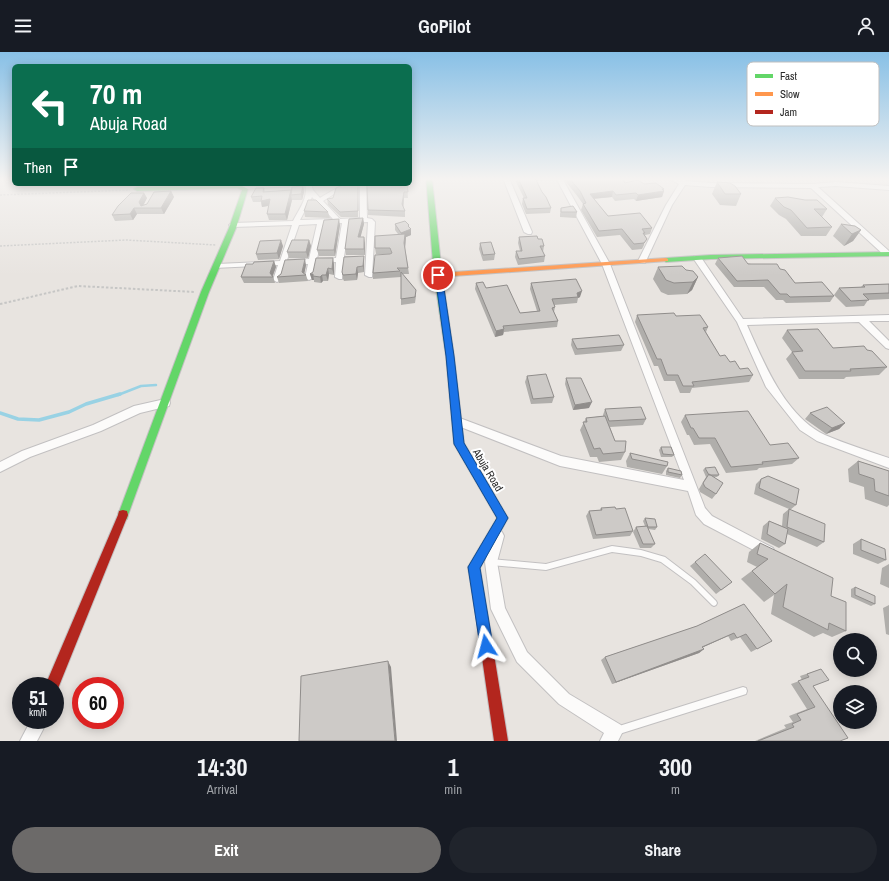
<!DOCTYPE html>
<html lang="en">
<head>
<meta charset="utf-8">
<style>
	body { margin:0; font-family:"Archivo Narrow",sans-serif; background:#20242c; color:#f1f3f6; height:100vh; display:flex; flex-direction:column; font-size:15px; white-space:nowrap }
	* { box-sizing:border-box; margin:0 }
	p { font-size:13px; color:#9ea1a6 }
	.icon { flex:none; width:22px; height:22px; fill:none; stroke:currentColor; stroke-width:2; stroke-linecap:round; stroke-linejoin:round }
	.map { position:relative; height:689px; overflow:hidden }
	.details { display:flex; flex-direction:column; background:#171b24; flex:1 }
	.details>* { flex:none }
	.banner { position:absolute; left:12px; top:12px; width:400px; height:122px; border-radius:6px; box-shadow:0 2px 10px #0003; background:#0b6e4f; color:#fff; overflow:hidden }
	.controls { position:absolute; left:833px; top:581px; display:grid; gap:8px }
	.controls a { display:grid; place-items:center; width:44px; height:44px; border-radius:50%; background:#171b24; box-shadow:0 2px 10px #0003; font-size:20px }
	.speed { position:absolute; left:12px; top:625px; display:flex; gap:8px; font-size:20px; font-weight:700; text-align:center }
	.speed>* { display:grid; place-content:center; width:52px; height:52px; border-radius:50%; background:#171b24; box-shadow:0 2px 10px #0003; line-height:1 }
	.speed small { font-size:10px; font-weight:400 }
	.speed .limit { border:6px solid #d22; background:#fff; color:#111 }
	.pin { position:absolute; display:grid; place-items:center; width:34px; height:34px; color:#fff; margin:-17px; border:2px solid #fff; border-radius:50%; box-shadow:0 1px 4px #0007 }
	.me { position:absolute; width:44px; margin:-22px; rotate:351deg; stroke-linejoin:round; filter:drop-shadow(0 0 3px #0008) }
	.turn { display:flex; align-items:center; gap:14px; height:84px; padding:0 12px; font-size:18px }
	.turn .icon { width:52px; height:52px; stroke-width:2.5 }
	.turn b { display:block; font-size:28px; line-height:34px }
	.then { display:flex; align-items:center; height:38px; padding:0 12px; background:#0003; gap:8px; font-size:15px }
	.eta { display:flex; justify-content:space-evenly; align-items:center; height:68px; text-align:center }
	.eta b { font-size:24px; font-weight:800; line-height:28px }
	.cta { display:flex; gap:8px; margin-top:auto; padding:8px 12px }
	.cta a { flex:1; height:46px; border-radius:24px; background:#6c6a69; color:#fff; font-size:16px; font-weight:800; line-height:46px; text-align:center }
	.cta a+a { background:#20242c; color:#f1f3f6 }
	header { display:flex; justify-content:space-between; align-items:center; height:52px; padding:0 12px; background:#171b24; font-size:18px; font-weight:800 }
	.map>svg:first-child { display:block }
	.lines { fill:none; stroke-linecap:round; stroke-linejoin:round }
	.stream-far1 { stroke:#99d2e4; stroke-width:2.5 }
	.stream { stroke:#99d2e4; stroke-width:3.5 }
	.lane-casing { stroke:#c2c0c1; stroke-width:2 }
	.street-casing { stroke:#c2c0c1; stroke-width:2 }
	.fast-casing { stroke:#c2c0c1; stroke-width:2 }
	.slow-casing { stroke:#c2c0c1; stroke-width:2 }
	.jam-casing { stroke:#c2c0c1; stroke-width:2 }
	.path-far1 { stroke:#c6c6c5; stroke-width:1.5; stroke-dasharray:2 1.5; stroke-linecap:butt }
	.path { stroke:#c6c6c5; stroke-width:2; stroke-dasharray:2.5 2; stroke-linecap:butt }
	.lane { fill:#fcfbfa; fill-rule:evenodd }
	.street { fill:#fcfbfa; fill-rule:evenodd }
	.fast { fill:#63d668; fill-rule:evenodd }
	.slow { fill:#ff974d; fill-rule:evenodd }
	.jam { fill:#b3261e; fill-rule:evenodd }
	.wall { fill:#b0aeab }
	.shaded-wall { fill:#908d8b }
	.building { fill:#cdcac7; stroke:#908d8b }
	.route { fill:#1a73e8; stroke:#114b97 }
	.labels { text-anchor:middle; stroke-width:4; stroke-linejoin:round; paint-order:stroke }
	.street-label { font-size:11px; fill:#292929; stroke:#fff }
	.key { fill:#fff; stroke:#bfbfbf; stroke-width:1 }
	.key-label { font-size:11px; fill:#292929 }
</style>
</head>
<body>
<header><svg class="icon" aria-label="menu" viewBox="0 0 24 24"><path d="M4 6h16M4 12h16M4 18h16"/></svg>GoPilot<svg class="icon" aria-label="person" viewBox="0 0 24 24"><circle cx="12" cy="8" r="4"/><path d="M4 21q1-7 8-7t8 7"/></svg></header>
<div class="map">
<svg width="889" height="689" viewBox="0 0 889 689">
	<rect width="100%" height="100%" fill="#e8e4e0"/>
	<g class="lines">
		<path class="stream-far1" d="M118 343 141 334 156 333"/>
		<path class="stream" d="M0 361 18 367 39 368 69 360 86 352 120 342"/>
		<g class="lane-casing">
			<path id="lane" d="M612 494 641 498 665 505 695 528 716 549 717 551 716 553 714 554 712 553 691 532 661 510 641 504 612 500 546 518 491 513 489 512 488 510 489 508 491 507 546 512Z
				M743 635 746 636 747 639 746 642 743 643 616 683 613 682 612 679 613 676 616 675Z"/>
		</g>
		<g class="street-casing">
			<path id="street" d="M503 126H509L532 180 531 182H528L524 180Z
				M556 126H562L610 212 705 456 712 464 773 496 775 500 773 504 769 506 765 504 704 472 696 463 688 439 560 414 453 372 452 369 453 366 457 365 561 404 684 428 602 212Z
				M668 126 680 127V126H686V129L711 131 813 132 836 130 889 134V138L836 134 818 135 889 199V204H885L811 136 711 135 685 133 672 153 646 209 645 211H639L638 209 666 153 679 132Z
				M241 132 247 133 297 132 294 134 243 137 240 135Z
				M305 132H311L313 138 320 146C333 138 342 132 358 132L342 137 323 149 340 167 360 166V132H366L367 166 372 167 375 170 372 225H369L365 223 368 170 349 171 344 205H357L361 207 357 209 344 210 342 227H339L335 225 336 210 316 211 313 226 309 228 305 226 308 212 286 213 281 228 277 230 273 228 278 213 214 216V212H217L280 209 292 173 233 175 229 173 233 171 293 169C299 157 309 145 305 132ZM312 145 333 167 300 168ZM342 171 336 206 317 207 324 172ZM317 172 309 207 287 208 299 173Z
				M694 204H700L743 267 889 263V269H869L889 289V297L886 296 859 270 747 273C764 311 785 364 825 383 846 392 868 399 889 406V416L817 389 800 378 766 335 737 270 693 206Z
				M165 347 169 348 170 351 169 354 140 361 101 379 30 405 0 420V410L22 399 93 373 134 354Z
				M498 478 502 480 504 484 497 510 505 556 527 600 569 642 621 673 623 679 618 689H600L604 681 559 652 517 610 491 557 485 510 494 480Z
				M31 668H48L37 689H20Z"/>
		</g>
		<g class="fast-casing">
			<path id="fast" d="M426 126H432L442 223 454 304 464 391 508 466 480 516 489 571 487 575 483 577 479 575 477 571 468 515 497 466 454 392 446 304 434 223Z
				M238 132 248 137 236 176 209 240 128 463 127 467 123 468 119 467 118 463 201 240 229 176 242 138 237 136 137 139 134 137 137 135Z
				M889 200V204L711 207 666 210 663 208 666 206 711 203Z"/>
		</g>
		<g class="slow-casing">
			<path id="slow" d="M666 206 668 207V209L438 225 434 223 438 221Z"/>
		</g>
		<g class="jam-casing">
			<path id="jam" d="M123 458 127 459 128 463 57 639 55 640V634H45L118 463 119 459Z
				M483 565 487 567 489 571 508 689H494L477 571 479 567Z"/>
		</g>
		<path class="path-far1" d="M0 143 130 138
			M0 194 126 188 216 193"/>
		<path class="path" d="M0 252 78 234 195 240"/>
		<use href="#lane" class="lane"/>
		<use href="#street" class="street"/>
		<use href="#fast" class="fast"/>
		<use href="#slow" class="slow"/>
		<use href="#jam" class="jam"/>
	</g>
	<path class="wall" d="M514 126H556L555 128 537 129 542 140 551 156 550 161 526 162 522 152 523 146H524Z
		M563 126H622L625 131 644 132 664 137 663 138 664 139 662 145 636 149 634 147 615 149 612 145 594 147 608 164 652 176 650 182 645 183 644 193 642 197 632 198 620 183 597 185 581 158 583 152 578 145Z
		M717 130 741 142 736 154 720 153 712 142Z
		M407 132 408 146H404L403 155 405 159V165L368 163V158Z
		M303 134 304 140 302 148H292L287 168H269L267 162 269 154 262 155 261 150H253L251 145 264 136 265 140 291 138Z
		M358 135V165H341L328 153 327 147 333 146Z
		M171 139 174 145 164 162H137L133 168 115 169 112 163 144 141 147 146 143 153 147 152Z
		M775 146 827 157 822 165 832 175 826 184H801L786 167 779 163 770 154Z
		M561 156 577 160 576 166 560 165V162Z
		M304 159 328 160 330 166 305 165Z
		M363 166 364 172 360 185 365 191V203H346L345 197Z
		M395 172 409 175 411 183 406 185 405 195 409 222H402L416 244 415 251 401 253V222V225L373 227V221L391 202H376L375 196 398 182 395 178Z
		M841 172 861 178 853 189 844 194 833 184Z
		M340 173 335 204H319L317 198Z
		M519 185 538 187 544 194 543 200 545 204 544 210 518 213 515 205 516 199H520L518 191Z
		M309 188 311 194 308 206H289L287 200Z
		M480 191 495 202 494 208 483 209 479 197Z
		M283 194 279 207 258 208 256 202Z
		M364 204V220L358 221 357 228 344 229 343 227 342 220Z
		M718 206 780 217 795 231 834 244 830 250 786 251 783 248H776L764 235H734L715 212Z
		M274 209 276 215 273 224 275 231H244L241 225 253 212Z
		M334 212V223L329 222 328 229H323L321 231 314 230V228H312L310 222Z
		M306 213 304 222 306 223 308 229 279 231 277 225Z
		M658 215 686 218 698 225 692 238 687 242 668 243 661 240 653 227Z
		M476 231 486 236 520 261 537 259 530 237 531 231 580 245 578 246 577 251 554 253 555 255 554 260 558 269 557 275 504 280 503 283 495 285 475 237Z
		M889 232V247L868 248 864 254 846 255 834 243 839 236 861 235 863 233Z
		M637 263 676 264 708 275 706 280 720 304 740 317 753 323 749 330 692 336 690 341H680L675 329H664L658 314H654L635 270Z
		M787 278 833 296 867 298 887 315 879 323 846 325 844 327H799L786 307 792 300 782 286Z
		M572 287 624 293 621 299 575 303 571 293Z
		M527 324 554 345 552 351 531 352 525 330Z
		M566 326 589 356 573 358 565 332Z
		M605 357 646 367 643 373 610 375 615 389 625 400 621 408 599 410 597 405H590L580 378 586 366 603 364V363Z
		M810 361 845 371 839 377 826 382 805 367Z
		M685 363 770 393 799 406 792 412 759 416 757 418 726 421 710 392 694 393 689 383H687L681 370Z
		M661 395 674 403 672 405H661L659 398Z
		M630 401 667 414 662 422 627 415 626 409Z
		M858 409 889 419V453L887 455 865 447 864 435 849 430 848 417Z
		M668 416 682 423 680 426 666 423V419Z
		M705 416 719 423 717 425H714L716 442 712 447 700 440 699 437 706 425 703 418Z
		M761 427 796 453 790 458 824 490 817 495 787 482 785 492 779 496 761 487 763 474 769 469 782 474 783 462 789 457 754 442 756 432Z
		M601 456 616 457 633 479 630 484 593 487 586 464 589 459 600 458Z
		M645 466 657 475 655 478 648 477 655 492 651 496H640L633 480 636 475 645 474 643 469Z
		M861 487 886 508 878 512 853 502V492Z
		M760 491 831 544 846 579 832 585 823 581 814 585 771 562 774 543 764 550 741 527 757 515 747 510 749 500Z
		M695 510 732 530 716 542 690 514Z
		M889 512V536L880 532 882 516Z
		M855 535 875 552 871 554 851 545V537Z
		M744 552 772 589 751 600 740 585 731 589 728 584 703 595 704 597 699 601 612 632 601 608 605 605 697 574Z
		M889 553V583L886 582 883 556Z
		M821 617 813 634 840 689H755L786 676 784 673 793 670 789 664 807 657 791 632 802 628 800 624Z"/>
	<path class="shaded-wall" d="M303 134 304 140 302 148 301 142Z
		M664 137 663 139H664L662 145 636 149 638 143Z
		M291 138V143L292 148 287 168 285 162Z
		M171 139 174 145 164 162 161 156Z
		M613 139 612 145 589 147 590 142Z
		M404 140V146L403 158 402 152Z
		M144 141 147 146 142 156 139 150Z
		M270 147 272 153 262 155 261 149Z
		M134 156 137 162 133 168 130 162Z
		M363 166 364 172 359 191 358 185Z
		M339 167 340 173 335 204 334 198Z
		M409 173V177H411V183L406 185 405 197 401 186V181Z
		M861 178 853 189 844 194 852 182Z
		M364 185 365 191V203L364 197Z
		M281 188 283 194 279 207 277 201Z
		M309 188 311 194 308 206 306 200Z
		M364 204V220L363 214Z
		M333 206 334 212V223L332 217Z
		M305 207 306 213 304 223 302 220Z
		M274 209 276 215 272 225 270 221Z
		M357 215 358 221 357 228 356 222Z
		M328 216 329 222 328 229 326 223Z
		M310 222H313L314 228H312Z
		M322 223 323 229 321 231 320 225Z
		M698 225 692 238 687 242 693 230Z
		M582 239 580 245 578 246 577 241Z
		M504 277 503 283 495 285 496 279Z
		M592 350 589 356 573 358 575 353Z
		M845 371 839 377 826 382 832 376Z
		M734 581 728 584 697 598 702 595Z
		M704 597 699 601 612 632 616 630Z
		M388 609 391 615 397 689H395Z"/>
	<path class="building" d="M518 126H535L542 140 546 145 551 156 527 157 523 146H527Z
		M569 126H622L625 131 638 128 644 132 656 131 664 137H662L664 139 638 143 636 141 616 143 613 139 590 142 608 164 640 161 652 176 642 177 645 181H643L647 187 644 191 634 192 622 177 599 179 583 152 586 151 580 139Z
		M717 130 730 131 735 134 741 142H725Z
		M345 132H358V159L340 160 327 147 333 146 336 136Z
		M367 132H407L408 140H404L402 152 405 159 368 158Z
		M303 134 301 142 291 143 292 135Z
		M256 136H264L263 140 291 138 285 162H267L270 147 261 149 262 144 251 145Z
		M171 139 161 156H134L130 162 112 163 118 154 131 141H144L139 150 141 154 147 152 154 140Z
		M788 145 805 148H817L827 157H814L832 175 807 176 791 158 784 155 775 146Z
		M308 148H316L328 160 304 159Z
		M573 154 577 160H561V156Z
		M363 166 358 185H364V197H345L349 167Z
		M339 167 334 198H317L324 168Z
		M405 169 409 173 408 174 411 177 401 181 395 172Z
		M841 172 855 174 861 178 852 182Z
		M405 182 404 191 408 216H397L400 219 373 221 375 203 390 202 392 201 390 196H375V184Z
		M537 184 538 187H542L544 194H540L545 204 519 207 516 199H522L519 185Z
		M281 188 277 201 256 202 260 189Z
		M292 188H309L306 200H287Z
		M491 190 495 202 483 203 480 191Z
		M364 204 363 214 357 215 356 222 343 223 342 220 344 205Z
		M742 204 748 212H777L780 217 785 218 795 231 822 230 834 244 790 245 787 242H780L768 228 737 229 718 206Z
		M316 206H333L332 217 328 216 326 223H322L320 225 313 224V222H310L313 220Z
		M305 207 302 220 306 223 277 225 281 222 285 208Z
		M274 209 270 221 273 225H241L246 212H253L254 210Z
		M682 214 686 218 693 219 698 225 693 230 674 231 666 228 658 215Z
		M401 220 416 238 415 245 401 247Z
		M576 227 582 239 577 241 578 245 552 247 555 255 552 256 558 269 503 274 504 277 496 279 476 231 483 230 486 236 507 233 520 261 540 259 531 231Z
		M889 232V241L863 242 869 248 851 249 839 236 865 235 863 233Z
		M674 261 676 264 700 263 708 275 703 276 720 304 725 303 730 310 735 309 740 317 748 316 753 323 692 330 694 334H683L678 323H667L661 307H657L637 263Z
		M818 277 833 296 864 294 867 298 872 299 887 315 850 317 851 319H805L792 300 803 299 787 278Z
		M619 283 624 293 577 297 572 287Z
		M546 322 554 345 533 347 527 324Z
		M566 326H581L592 350 575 353Z
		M641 355 646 367 609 369 605 357Z
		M827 355 845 371 832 376 810 361Z
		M748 359 770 393 788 391 799 406 762 410 763 412 731 415 715 386H699L693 376H691L685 363Z
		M605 364 615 389H626L625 400 603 402 600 396 594 397 583 370H587L586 366Z
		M661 395H671L674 403 663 402Z
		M630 401 668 410 667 414 632 407Z
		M858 409 889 419V444L875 439 874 427 859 422Z
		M715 415 719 423H709L705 416Z
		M668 416 681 419 682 423 668 420Z
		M709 422 723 431 716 442 705 435 703 431Z
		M768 424 799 437 796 453 759 436 761 427Z
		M615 455 616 457 625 456 633 479 596 483 589 459 602 458 601 456Z
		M789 457 825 472 824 490 787 475Z
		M645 466 655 467 657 475H648Z
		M769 469 788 477 785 492 767 482Z
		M647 474 655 492H643L636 475Z
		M861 487 885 497 886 508 861 498Z
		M760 491 833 526 831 544 846 550V579L829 571 828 578 783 555 787 532 775 542 752 519 768 507 757 502Z
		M705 502 732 530 721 538 695 510Z
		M855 535 875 544V552L855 543Z
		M744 552 772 589 757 597 746 582 737 586 734 581 702 595 704 597 616 630 605 605 697 574Z
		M388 609 395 689H299L301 624Z
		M821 617 829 628 813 634 848 686 840 689H758L794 675 792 672 801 668 797 662 815 655 798 629 809 625 807 622Z"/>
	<linearGradient id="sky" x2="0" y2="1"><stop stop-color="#88c0e6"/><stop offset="0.57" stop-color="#f5f3f1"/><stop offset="1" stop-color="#f5f3f1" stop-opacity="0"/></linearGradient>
	<rect width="889" height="223" fill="url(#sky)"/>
	<path class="route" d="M436 221H438L442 223 454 304 464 391 508 466 480 516 493 594 491 599 486 601 481 599 480 594 468 515 497 466 454 392 446 304 435 223Z"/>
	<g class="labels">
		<g class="street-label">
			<text transform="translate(488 418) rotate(59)" y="4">Abuja Road</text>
		</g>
	</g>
	<rect x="747" y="10" width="132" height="64" rx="6" class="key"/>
	<rect x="755" y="22" width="18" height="4" fill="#63d668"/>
	<rect x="755" y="40" width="18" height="4" fill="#ff974d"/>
	<rect x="755" y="58" width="18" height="4" fill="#b3261e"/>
	<g class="key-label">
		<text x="780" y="28">Fast</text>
		<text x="780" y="46">Slow</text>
		<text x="780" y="64">Jam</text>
	</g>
</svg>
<div class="controls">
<a><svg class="icon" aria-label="search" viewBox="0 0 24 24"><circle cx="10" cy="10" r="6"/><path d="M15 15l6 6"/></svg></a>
<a><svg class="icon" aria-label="layers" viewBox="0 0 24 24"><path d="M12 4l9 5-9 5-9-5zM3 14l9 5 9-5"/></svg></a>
</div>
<div class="speed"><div>51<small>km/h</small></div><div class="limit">60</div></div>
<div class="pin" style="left:438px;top:223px;background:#d93025"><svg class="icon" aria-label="arrive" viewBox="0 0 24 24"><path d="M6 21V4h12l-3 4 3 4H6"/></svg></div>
<svg class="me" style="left:486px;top:594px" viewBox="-20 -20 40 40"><path d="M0-17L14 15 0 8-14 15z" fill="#1a73e8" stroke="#fff" stroke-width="4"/></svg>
<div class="banner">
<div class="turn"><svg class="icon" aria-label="left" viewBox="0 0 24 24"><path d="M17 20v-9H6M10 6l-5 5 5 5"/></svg><div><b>70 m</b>Abuja Road</div></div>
<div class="then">Then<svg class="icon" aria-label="arrive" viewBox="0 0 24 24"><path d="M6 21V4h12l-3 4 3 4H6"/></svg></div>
</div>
</div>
<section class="details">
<div class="eta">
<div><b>14:30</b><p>Arrival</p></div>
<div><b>1</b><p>min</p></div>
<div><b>300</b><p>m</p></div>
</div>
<div class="cta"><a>Exit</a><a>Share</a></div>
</section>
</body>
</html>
